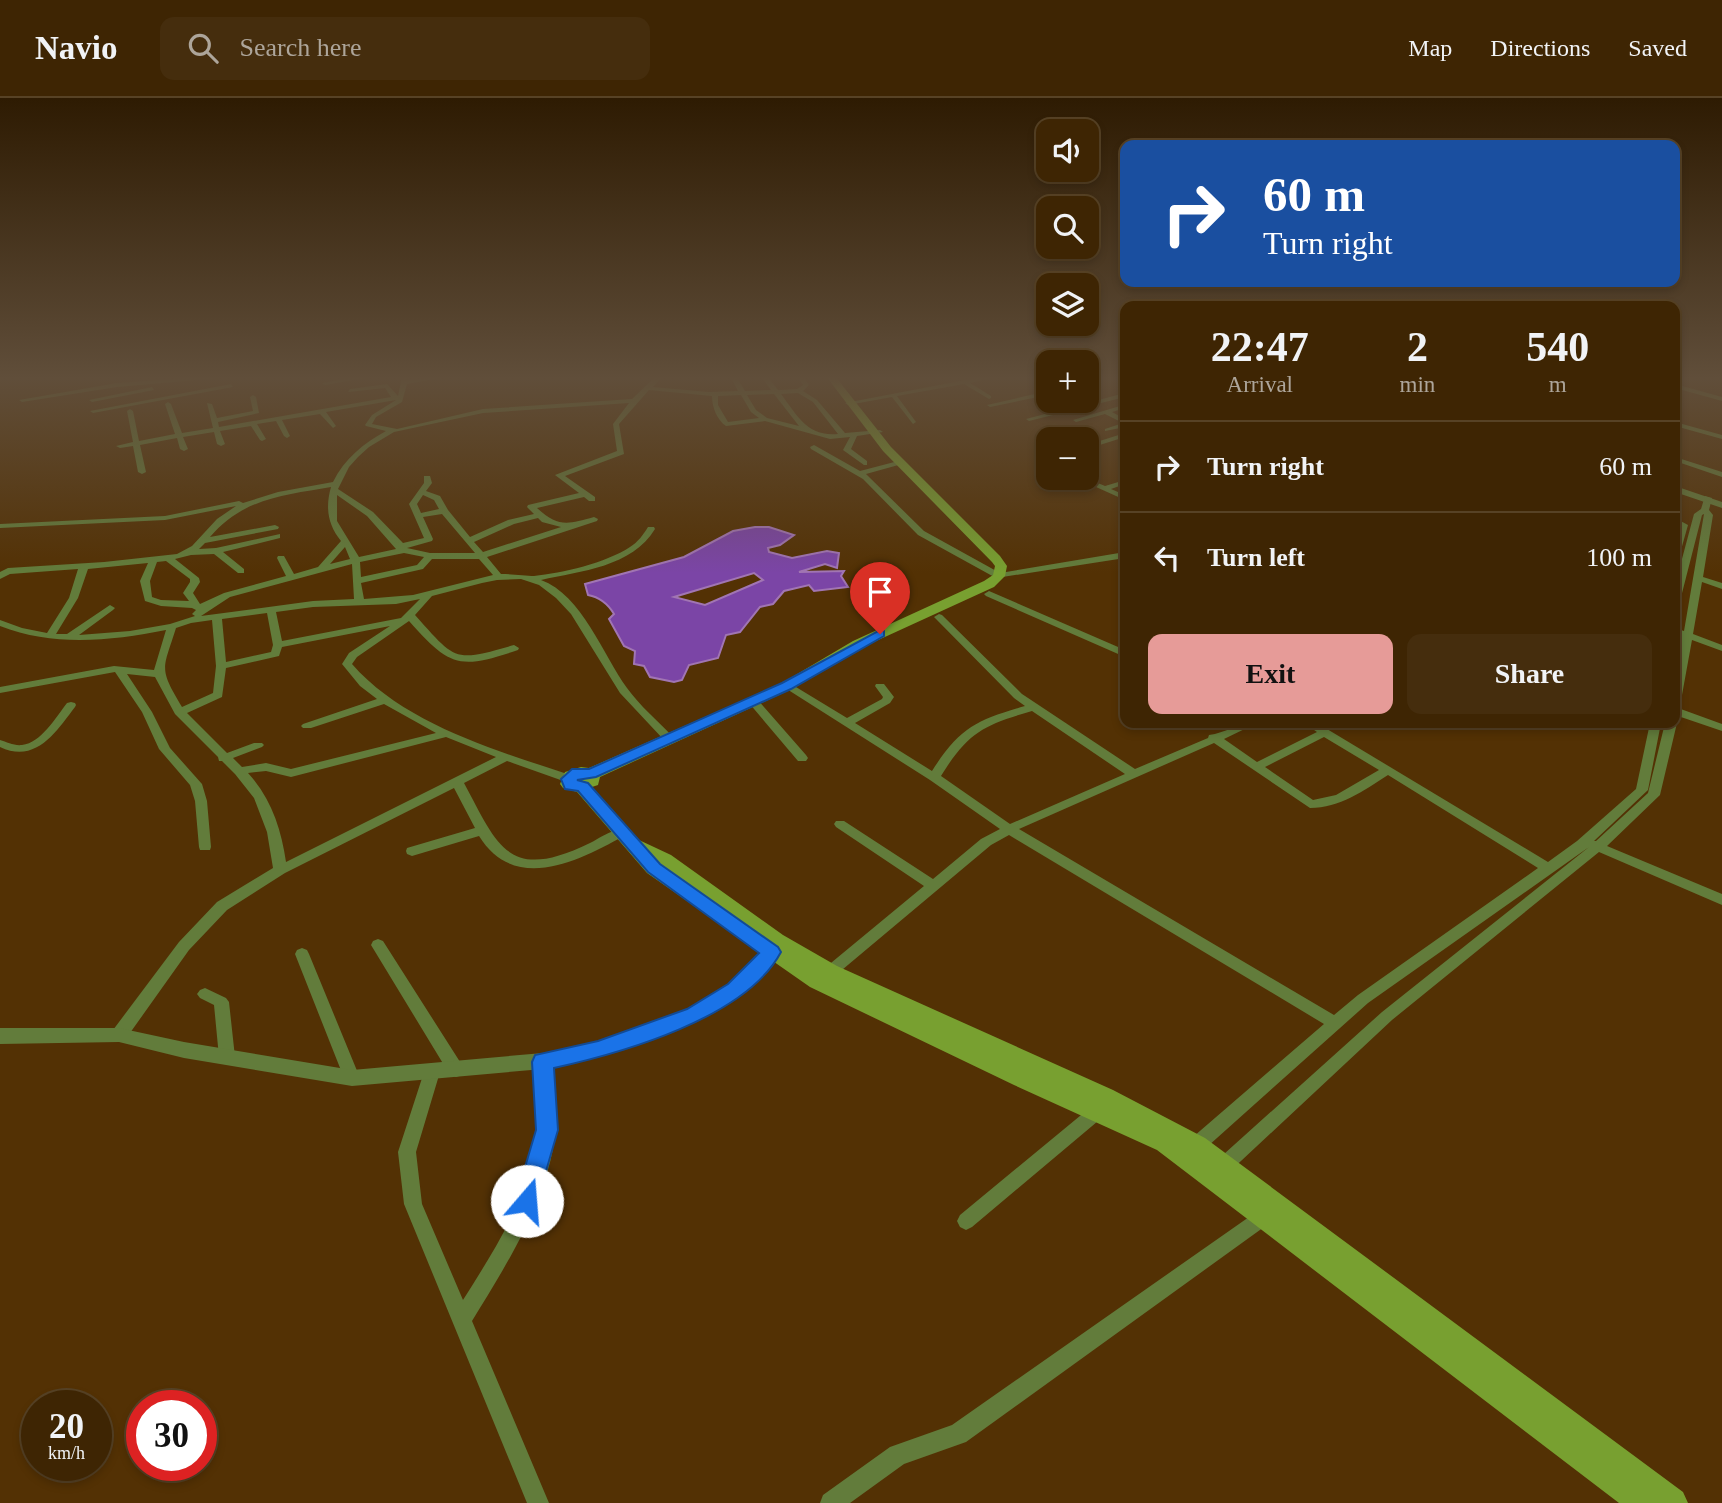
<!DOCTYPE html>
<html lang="en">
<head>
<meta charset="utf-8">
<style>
	body { margin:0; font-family:Georgia,serif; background:#452d0d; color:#f1f3f6; height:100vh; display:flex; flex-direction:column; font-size:26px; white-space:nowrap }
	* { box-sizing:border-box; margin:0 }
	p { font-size:23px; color:#ada59a }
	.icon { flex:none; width:38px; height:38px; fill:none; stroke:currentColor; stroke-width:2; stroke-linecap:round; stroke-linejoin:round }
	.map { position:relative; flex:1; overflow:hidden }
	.panel { position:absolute; left:1120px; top:203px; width:560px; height:427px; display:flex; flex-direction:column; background:#3e2503; border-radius:14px; box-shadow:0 4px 10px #0003,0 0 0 2px #574225 }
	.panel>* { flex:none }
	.banner { position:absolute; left:1120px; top:42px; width:560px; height:147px; border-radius:14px; box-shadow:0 4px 10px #0003,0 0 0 2px #574225; background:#1a4fa0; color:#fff; overflow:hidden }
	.fabs { position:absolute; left:1036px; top:21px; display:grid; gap:14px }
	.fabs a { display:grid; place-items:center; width:63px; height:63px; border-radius:14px; background:#3e2503; box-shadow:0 4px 10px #0003,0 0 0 2px #574225; font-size:35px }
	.speed { position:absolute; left:21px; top:1292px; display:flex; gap:14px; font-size:35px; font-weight:700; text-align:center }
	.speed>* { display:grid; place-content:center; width:91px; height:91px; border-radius:50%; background:#3e2503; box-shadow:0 4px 10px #0003,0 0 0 2px #574225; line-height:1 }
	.speed small { font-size:18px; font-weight:400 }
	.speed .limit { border:10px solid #d22; background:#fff; color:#111 }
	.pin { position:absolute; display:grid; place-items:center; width:60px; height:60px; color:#fff; margin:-72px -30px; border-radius:50% 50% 50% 0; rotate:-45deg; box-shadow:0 0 7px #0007 }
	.pin .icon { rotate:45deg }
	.me { position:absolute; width:77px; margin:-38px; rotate:18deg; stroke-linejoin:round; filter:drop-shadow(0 0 5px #0008) }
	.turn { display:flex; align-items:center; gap:24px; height:147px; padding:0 28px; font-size:32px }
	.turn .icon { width:91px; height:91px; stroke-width:2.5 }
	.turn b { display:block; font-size:49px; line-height:60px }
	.eta { display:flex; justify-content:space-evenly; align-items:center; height:119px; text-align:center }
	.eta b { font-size:42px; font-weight:600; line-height:49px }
	.button { display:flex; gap:14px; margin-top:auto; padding:14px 28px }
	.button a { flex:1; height:80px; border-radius:14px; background:#e69b98; color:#111; font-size:28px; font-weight:600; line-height:80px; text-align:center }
	.button a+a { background:#452d0d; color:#f1f3f6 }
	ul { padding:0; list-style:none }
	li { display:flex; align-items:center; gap:21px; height:91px; padding:0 28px; border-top:2px solid #574225 }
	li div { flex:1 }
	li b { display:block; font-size:26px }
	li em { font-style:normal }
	header { display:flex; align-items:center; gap:42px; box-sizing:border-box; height:98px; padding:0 35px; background:#3e2503; border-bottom:2px solid #574225 }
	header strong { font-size:33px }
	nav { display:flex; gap:38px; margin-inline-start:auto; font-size:24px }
	.search { width:490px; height:63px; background:#452d0d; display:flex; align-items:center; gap:18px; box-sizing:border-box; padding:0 24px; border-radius:14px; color:#ada59a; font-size:26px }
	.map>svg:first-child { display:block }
	.water { fill:#7b45a6; stroke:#a175b3; stroke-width:2; fill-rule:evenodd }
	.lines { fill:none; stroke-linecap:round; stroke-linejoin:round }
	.minor { fill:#627c3b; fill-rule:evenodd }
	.tertiary { fill:#627c3b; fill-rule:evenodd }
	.secondary { fill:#78a030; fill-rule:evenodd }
	.route { fill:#1a73e8; stroke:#114b97; stroke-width:2 }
</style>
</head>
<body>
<header>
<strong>Navio</strong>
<div class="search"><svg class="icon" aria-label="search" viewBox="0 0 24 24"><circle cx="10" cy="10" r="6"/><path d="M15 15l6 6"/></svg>Search here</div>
<nav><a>Map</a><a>Directions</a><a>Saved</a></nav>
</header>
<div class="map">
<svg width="1722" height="1405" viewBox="0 0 1722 1405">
	<rect width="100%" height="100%" fill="#533104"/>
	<path class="water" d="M755 429H769L794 437 780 447 768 450 769 454 792 460 827 453 839 455 837 470 825 466 799 474 844 473 841 478 848 489 814 493 809 487 784 493 773 506 760 509 740 534 726 537 718 560 689 567 682 582 674 584 650 579 644 568 634 566 635 553 624 548 609 521 614 516C608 506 599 499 588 497L585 486 684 459 733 433ZM754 475 763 482 705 507 674 499Z"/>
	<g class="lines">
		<path class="minor" d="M212 278H243L117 289 22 304 19 302 117 285Z
			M360 278H377L325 287 322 285Z
			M402 278H408L407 282 452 278 407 286 402 304 376 319 372 326 397 331 483 311 632 301 656 278H663L653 289 709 294 738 293 730 278H736L745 293 771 292 761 278H767L778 292 797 291 803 287 797 278H803L809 287 803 293 817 302 845 335 880 332 883 334 857 338 851 351 867 363V367H864L843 352 850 339 830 341 765 323 726 328C717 322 712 309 712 298L649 292 619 326 624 356 565 378 595 399V403H589L584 399 537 410C559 430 568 426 594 419L598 421 597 423 487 459 501 476C511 476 526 478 534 478 562 475 606 465 630 449 638 444 643 437 648 429H654L655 431C632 469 581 473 541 482 582 497 603 557 627 590 640 608 657 622 672 638L674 640 672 642H664L620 595 571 516 556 500 539 487 521 481 497 482 482 485 432 498 415 517C457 564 454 564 514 547L519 550 518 552C459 572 450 569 409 523L357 559 352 566C405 627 499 653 573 678L575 681 569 685 507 663 464 685C498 748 508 785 590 745 600 740 613 730 624 732L626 735 624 738C578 763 515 796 479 738L412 758 407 756 406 753 407 750 475 730 454 690 285 775 227 812 189 852 125 942 119 944 113 942 111 937 113 932 179 844 217 804 273 770 267 734 254 700 235 676 222 663H219L218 659 175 616 155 579 127 576 152 614 170 650 202 686 207 703 211 749 210 752H200L199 749 195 703 190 687 159 651 142 614 115 574 0 595V589L114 568 154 572 166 532C110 543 54 549 0 528V522L22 530 47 535 69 500 78 471 10 476 0 481V474L8 470 104 464 177 456 192 448 217 421 236 408 165 422 0 430V426L165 418 239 403 243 405 278 394 333 384C344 361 364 345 386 333L366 328 365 327 372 317 396 302 326 314 336 328 333 330 320 316 282 322 290 338 287 340 284 338 276 323 257 326 266 341 262 343 260 342 251 328 220 333 225 346 221 348 217 346 214 334 183 339 188 351 184 353 180 351 177 340 140 347 146 374 142 376 138 374 133 348 120 350 116 348 133 344 127 313 130 311 133 313 139 343 175 336 165 306 168 304 171 306 182 335 213 330 207 305 212 306 217 320 253 313 250 299 253 297 256 299 259 315 218 324 219 329 391 299 385 290 348 294 350 291 387 286 398 298ZM798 295 813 304 838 336C807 339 797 317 781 296ZM774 296 799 328 767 320 756 312 747 297ZM741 297 751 314 759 320 728 324 718 307V298ZM629 305 613 326 617 353 555 377 579 395 528 407 527 409 534 416 508 422 470 439 448 412 440 398 426 393 432 385 430 378H424V385L409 406 424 440 403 445 373 414 338 391 349 369 358 359 369 349 394 334 483 315ZM331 389C325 410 328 427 341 443L318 469 294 476 284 458H278L277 460 286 478 224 495 200 506 193 495 200 484 199 480 175 461 191 457 214 456 238 475H244V471L223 454 280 440V436L216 450 199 451 205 445 278 431 279 429 275 427 210 439C243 400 285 397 331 389ZM337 397 367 418 396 451 359 459 337 423ZM423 397 434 402 439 411 421 415 417 406ZM442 416 475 455H430L407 450 432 443 433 441 423 419ZM538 420 542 424 561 429 483 454 474 444 514 426ZM345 449 350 461 330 466ZM404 455 424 459 417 467 361 479 360 464ZM432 461H479L493 477 413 497 364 501 361 485 423 471ZM166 463 190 481V484L183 495 189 503 161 502 152 499 150 483 157 464ZM148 465 140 483 145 503 161 508 192 510 196 512 192 516 195 518 170 526 130 533 79 537 113 512 115 510 110 507 67 536H56L78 500 88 471ZM352 466 354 501 313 503 201 518 230 499ZM420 501 401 520 282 543 276 514 313 509 396 506ZM267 515 273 547 271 554 226 564 222 521ZM212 522 216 568 213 595 182 609C158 569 163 572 176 530L191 525ZM390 528 349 555 342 566 360 588 377 601 303 626 301 628 303 630H311L384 606 436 635 291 671 266 665 242 669 233 660 262 649 264 647 262 645H254L227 655 187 615 222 599 226 570 279 558 282 549ZM446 639 496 659 286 764C281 730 271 700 248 675L266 673 291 679Z
			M986 278H1000L970 285 991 298V300L989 301 964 286 897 298 916 324 913 326 892 299 848 307 845 305Z
			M231 286 233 289 93 315 90 313Z
			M1675 286 1722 299V303L1675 290Z
			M152 289 154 292 92 304 89 302Z
			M1048 293V297L990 309 987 307Z
			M1125 295V299L1029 323 1026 321Z
			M1120 308 1122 309V311L1112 314 1125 321V329L1105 333V331L1123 325 1105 316 1076 324 1073 322Z
			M1675 324 1722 337V341L1675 328Z
			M1125 335V339L1087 351V347Z
			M814 347 860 373 902 362V366L866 376 924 433 1000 475 1125 454V460L996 480 918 437 863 381 811 351 810 349Z
			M1675 359 1722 374V379L1675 363Z
			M1076 380H1086L1105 388 1125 382V386L1111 391 1125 397V402Z
			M1705 398 1712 400 1709 412 1713 417 1703 479 1722 485V491L1702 484 1693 536 1722 547V553L1692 542 1680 608 1678 610 1722 626V633L1675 617V580L1682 539 1675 536V530L1684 533 1704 416 1702 417 1680 503 1675 506V487L1694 416 1701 411Z
			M1675 420 1688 427 1679 459 1675 462V445L1680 428 1675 425Z
			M989 493 1125 552V559L986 498 984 496Z
			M939 516 942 517 1022 596 1135 671 1208 640 1209 637C1226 635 1238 624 1257 625L1224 641 1257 664 1317 634 1304 625H1317L1548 764 1577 743 1636 691 1650 625H1661L1648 692 1594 743H1596L1648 695 1665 625H1675V623L1677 625 1660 697 1607 748 1722 796V807L1599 754 1392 922 1226 1077 1220 1079 1214 1077 1211 1071 1214 1065 1382 914 1589 749 1368 905 1198 1057 1192 1059 1186 1057 1183 1051 1186 1045 1324 926 1009 737 991 747 830 882 825 884 820 882 818 878 820 874 924 788 836 729 834 726 836 723H844L933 781 981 741 1000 731 930 682 782 588 783 586H791L847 620 882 601 883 599 875 588 876 586H884L894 599 890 605 855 625 932 673C960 629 977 622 1025 608L1014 600 936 521 934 519ZM1032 613 1125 676 1010 726 941 678C968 634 984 627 1032 613ZM1324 639 1379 672 1336 697 1313 702 1265 669ZM1214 645 1310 710C1340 710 1363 693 1388 677L1538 770 1358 897 1334 917 1019 731Z
			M753 600 757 601 806 657 808 660 806 663H798L749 605 748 603Z
			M71 604 75 605 76 607 75 609C56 634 36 666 0 649V642C7 644 14 648 22 647 41 645 56 619 67 605Z
			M378 841 383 843 462 967 464 972 462 977 456 979 450 977 371 847 373 843Z
			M302 850 307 852 309 856 360 980 358 985 352 987 346 985 344 980 295 856 297 852Z
			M205 890 226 900 229 904 235 959 233 964 227 966 221 964 219 959 214 907 200 900 197 896 200 892Z
			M543 956 549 958 551 963C554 984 558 1006 556 1027 551 1098 508 1164 472 1223L549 1405H527L404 1106 398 1054 424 974 426 969 432 967 438 969 440 974 416 1054 422 1106 463 1202C497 1148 536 1088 539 1023 541 1003 537 983 535 963L537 958Z
			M1098 1005 1104 1008 1106 1013 1104 1018 972 1129 966 1132 960 1129 957 1123 960 1117 1092 1008Z
			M1265 1109 1271 1112 1274 1118 1271 1124 966 1344 904 1366 850 1405H820L823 1397 890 1349 952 1327 1259 1112Z"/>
		<path class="tertiary" d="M1675 388 1722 404V410L1675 394Z
			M779 840 785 842 787 846 785 850 741 896 700 921 598 959 543 971 352 988 184 960 119 944 0 946V930H119L184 944 352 972 543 955 598 943 688 911 729 886 773 842Z"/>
		<path class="secondary" d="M826 278H835L891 349 1000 458 1007 468 1005 478 994 489 863 549 792 591 600 679 598 687 592 689 639 742 671 757 783 837 837 868 1113 992 1205 1040 1683 1394 1688 1405H1619L1157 1052 1014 987 810 889 647 775 577 694 563 690 560 686 565 674 581 669 589 670 782 585 853 543 984 483 993 477 995 468 992 464 883 353Z"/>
	</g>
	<linearGradient id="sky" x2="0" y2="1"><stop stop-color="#2e1b02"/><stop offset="0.59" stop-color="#604e3a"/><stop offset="1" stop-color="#604e3a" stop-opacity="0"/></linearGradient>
	<rect width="1722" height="475" fill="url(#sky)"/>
	<path class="route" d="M880 532 884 533V538L791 591 596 679 577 682 588 685 660 766 778 849 781 854C746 920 622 955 554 970L558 1032 535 1111 527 1115 519 1111 515 1103 536 1032 532 964 535 957 598 943 687 911 728 886 759 855 648 774 578 693 565 691 561 681 572 671H589L782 585Z"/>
</svg>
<div class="fabs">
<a><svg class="icon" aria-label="sound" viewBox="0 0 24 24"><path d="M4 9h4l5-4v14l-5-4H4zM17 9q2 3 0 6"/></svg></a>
<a><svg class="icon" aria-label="search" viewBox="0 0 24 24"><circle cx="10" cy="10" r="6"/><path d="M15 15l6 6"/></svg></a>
<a><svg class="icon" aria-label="layers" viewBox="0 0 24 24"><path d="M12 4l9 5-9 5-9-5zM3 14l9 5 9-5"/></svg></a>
<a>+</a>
<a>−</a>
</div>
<div class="speed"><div>20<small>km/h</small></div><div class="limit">30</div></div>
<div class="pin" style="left:880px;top:536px;background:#d93025"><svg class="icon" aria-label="arrive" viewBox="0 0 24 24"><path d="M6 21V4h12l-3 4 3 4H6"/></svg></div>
<svg class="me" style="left:527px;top:1103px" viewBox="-20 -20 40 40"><circle r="19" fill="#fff"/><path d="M0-13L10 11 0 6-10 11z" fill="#1a73e8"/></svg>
<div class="banner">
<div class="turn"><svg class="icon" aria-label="right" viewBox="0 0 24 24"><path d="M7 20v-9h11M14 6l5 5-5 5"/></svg><div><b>60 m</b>Turn right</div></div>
</div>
<section class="panel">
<div class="eta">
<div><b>22:47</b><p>Arrival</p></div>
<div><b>2</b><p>min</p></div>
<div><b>540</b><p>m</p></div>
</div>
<ul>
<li><svg class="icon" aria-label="right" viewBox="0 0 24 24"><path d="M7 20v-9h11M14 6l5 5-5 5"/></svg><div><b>Turn right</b></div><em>60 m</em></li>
<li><svg class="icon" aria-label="left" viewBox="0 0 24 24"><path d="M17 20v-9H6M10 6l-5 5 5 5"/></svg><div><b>Turn left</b></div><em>100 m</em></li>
</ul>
<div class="button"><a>Exit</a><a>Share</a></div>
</section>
</div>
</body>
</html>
